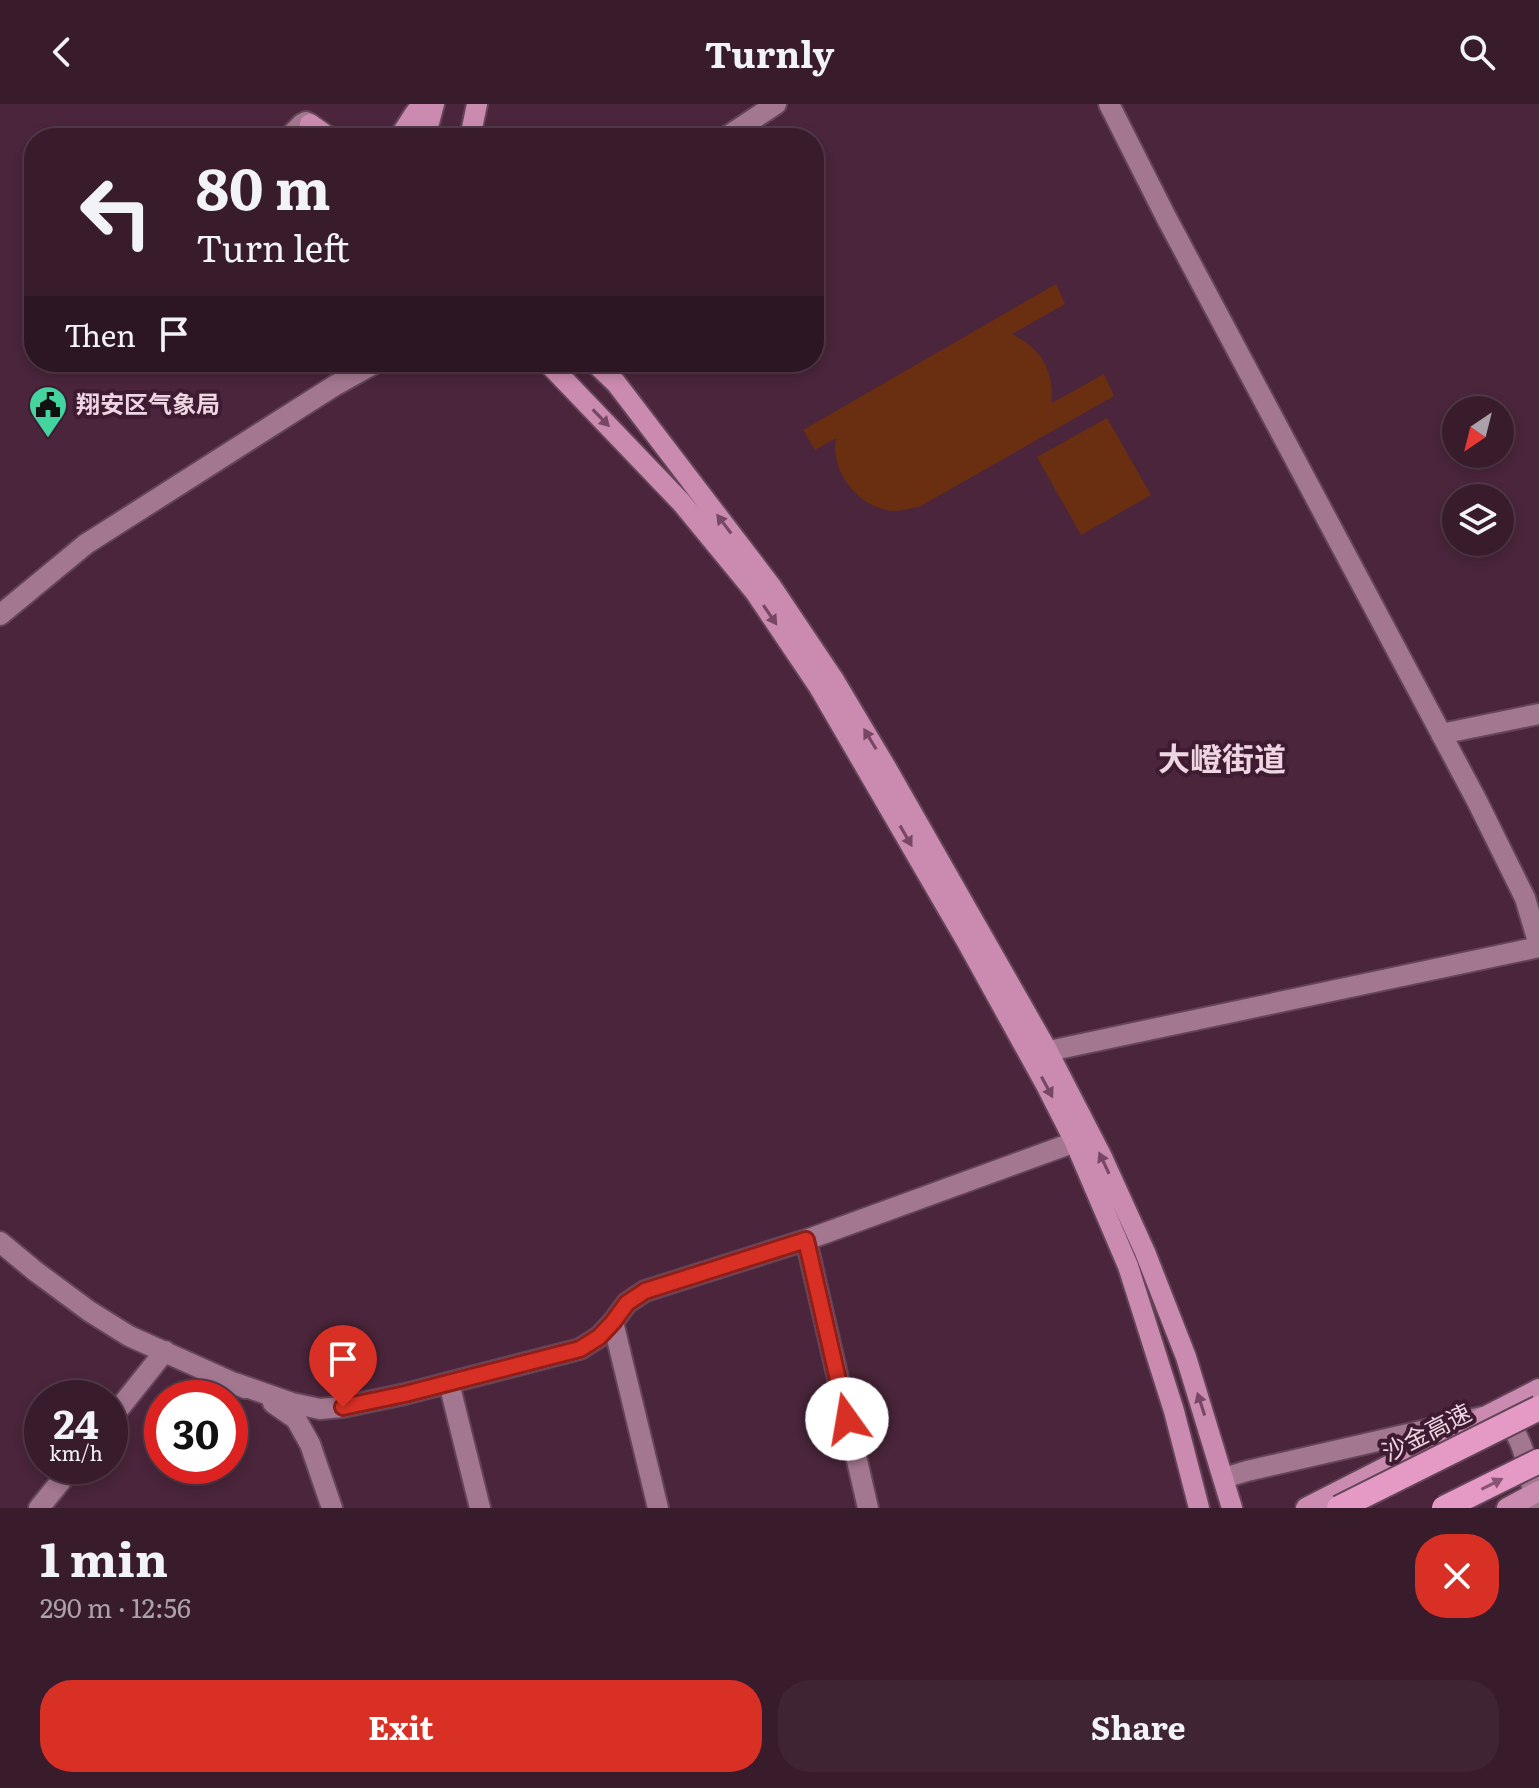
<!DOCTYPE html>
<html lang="en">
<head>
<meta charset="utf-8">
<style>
	body { margin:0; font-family:Literata,"Noto Sans SC",serif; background:#3f2534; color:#f1f3f6; height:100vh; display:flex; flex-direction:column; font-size:30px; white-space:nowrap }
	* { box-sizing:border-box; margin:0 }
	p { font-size:26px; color:#aba1a9 }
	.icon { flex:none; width:44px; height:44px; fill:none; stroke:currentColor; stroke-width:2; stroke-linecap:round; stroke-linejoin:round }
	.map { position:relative; height:1404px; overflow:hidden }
	.panel { display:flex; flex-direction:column; background:#381c2c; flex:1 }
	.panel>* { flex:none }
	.top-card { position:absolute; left:24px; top:24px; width:800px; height:244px; border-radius:32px; box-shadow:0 4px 12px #0003,0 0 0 2px #523a48; background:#381c2c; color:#f1f3f6; overflow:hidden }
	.needle { width:52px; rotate:215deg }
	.tools { position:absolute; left:1442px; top:292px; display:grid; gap:16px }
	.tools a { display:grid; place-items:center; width:72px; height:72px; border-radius:50%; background:#381c2c; box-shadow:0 4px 12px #0003,0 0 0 2px #523a48; font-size:40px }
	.speed { position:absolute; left:24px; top:1276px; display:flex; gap:16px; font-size:40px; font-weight:700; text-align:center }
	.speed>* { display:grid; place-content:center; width:104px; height:104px; border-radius:50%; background:#381c2c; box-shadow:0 4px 12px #0003,0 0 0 2px #523a48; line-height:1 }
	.speed small { font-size:20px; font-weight:400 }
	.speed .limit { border:12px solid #d22; background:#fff; color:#111 }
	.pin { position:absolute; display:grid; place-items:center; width:68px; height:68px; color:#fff; margin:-82px -34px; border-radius:50% 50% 50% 0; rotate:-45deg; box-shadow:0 0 8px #0007 }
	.pin .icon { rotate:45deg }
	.me { position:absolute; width:88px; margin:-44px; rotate:347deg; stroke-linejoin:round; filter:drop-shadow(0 0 6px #0008) }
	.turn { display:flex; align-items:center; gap:28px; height:168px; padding:0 40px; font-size:36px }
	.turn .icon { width:104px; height:104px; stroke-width:2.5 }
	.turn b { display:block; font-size:56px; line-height:68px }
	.then { display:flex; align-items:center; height:76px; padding:0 40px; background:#0003; gap:16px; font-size:30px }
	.round { display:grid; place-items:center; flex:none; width:84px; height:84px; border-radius:32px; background:#3f2534 }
	.head { display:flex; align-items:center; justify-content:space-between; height:136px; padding:0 40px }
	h1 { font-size:48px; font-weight:700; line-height:60px }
	.action { display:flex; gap:16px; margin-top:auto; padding:16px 40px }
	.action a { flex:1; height:92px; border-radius:32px; background:#d93025; color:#fff; font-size:32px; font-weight:700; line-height:92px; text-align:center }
	.action a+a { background:#3f2534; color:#f1f3f6 }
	header { display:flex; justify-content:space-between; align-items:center; height:104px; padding:0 40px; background:#381c2c; font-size:36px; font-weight:700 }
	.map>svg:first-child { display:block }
	.green { fill:#6a2f11 }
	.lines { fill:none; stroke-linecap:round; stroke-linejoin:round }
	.minor-casing { stroke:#644458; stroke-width:24 }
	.major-casing { stroke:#644458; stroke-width:24 }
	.minor { stroke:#a37790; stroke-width:20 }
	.major { stroke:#cb8bb0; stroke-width:20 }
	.highway-bridge-casing { stroke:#644458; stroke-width:28; stroke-linecap:butt }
	.highway-bridge { stroke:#e599c5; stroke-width:24 }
	.oneway { fill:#774864 }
	.oneway2 { fill:#8a5474 }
	.route-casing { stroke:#8d1f18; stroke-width:20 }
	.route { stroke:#d93025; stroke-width:14 }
	.labels { text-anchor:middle; stroke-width:8; stroke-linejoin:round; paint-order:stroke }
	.poi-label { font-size:24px; font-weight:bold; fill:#eed5e2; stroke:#3f1b31; text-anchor:start }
	.street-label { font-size:24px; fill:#eed5e2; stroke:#3f1b31 }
	.district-label { font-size:32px; font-weight:bold; fill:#eed5e2; stroke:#3f1b31 }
</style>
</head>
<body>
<header><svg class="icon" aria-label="back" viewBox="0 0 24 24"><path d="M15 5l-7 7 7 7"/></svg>Turnly<svg class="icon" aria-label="search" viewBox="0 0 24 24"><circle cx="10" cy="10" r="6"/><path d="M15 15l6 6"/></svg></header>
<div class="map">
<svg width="1539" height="1404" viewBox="0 0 1539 1404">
	<rect width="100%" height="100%" fill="#4a253b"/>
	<path class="green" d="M1056 180 1065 200 1012 230C1043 246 1053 266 1052 299L1104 270 1114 292 919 403C911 404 901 407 893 407 864 404 841 380 836 353 834 347 836 340 836 334L815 346 803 326Z
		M1107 314 1151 391 1081 431 1037 353Z"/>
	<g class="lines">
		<g class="minor-casing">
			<path id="minor" d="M1109 0 1166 113 1477 697 1525 794 1539 841
				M288 34 302 20 306 18 310 20
				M725 34 776 0
				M0 511 86 440 334 282 377 258
				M1441 630 1539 610
				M1030 951 1539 843
				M0 1138 35 1167 89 1207 129 1232 245 1284
				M613 1218 658 1404
				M235 1279 292 1299 320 1305 343 1303 405 1290 580 1245 599 1233 613 1218 627 1199 645 1187 806 1136
				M449 1279 480 1404
				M273 1299 296 1315 310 1340 332 1404
				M110 1316 165 1247
				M1224 1374 1247 1367 1482 1313C1487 1313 1491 1312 1495 1313 1525 1318 1530 1379 1536 1404
				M39 1404 73 1362
				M868 1404 806 1136 1075 1038"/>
		</g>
		<g class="major-casing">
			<path id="major" d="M310 20 330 34
				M398 34C408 23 412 10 423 0
				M425 34 434 0
				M470 34 477 0
				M547 258 681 398 755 488 819 583 967 838 1046 981 1075 1038 1128 1162 1174 1307 1199 1404
				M594 258 616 279 771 482 834 576 887 665 1047 946 1102 1053 1145 1148 1186 1253 1232 1404
				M1306 1404 1539 1285
				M1507 1404 1539 1387"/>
		</g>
		<use href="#minor" class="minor"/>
		<use href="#major" class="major"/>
		<g class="highway-bridge-casing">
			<path id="highway-bridge" d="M1339 1404 1539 1304
				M1444 1404 1539 1357"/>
		</g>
		<use href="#highway-bridge" class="highway-bridge"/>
	</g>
	<defs><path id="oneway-solid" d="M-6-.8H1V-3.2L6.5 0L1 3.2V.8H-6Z" transform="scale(2)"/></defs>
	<g class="oneway">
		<use href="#oneway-solid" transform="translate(601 314) rotate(46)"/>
		<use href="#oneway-solid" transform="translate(724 420) rotate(-127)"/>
		<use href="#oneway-solid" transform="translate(770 511) rotate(56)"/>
		<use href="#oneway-solid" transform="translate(870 635) rotate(-121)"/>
		<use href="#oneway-solid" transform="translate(906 732) rotate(60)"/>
		<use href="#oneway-solid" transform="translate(1047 983) rotate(62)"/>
		<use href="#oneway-solid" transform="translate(1104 1059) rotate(-115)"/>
		<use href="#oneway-solid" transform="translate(1201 1300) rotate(-108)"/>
	</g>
	<use class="oneway2" href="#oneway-solid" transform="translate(1492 1380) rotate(-27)"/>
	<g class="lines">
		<g class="route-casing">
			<path id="route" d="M343 1303 405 1290 580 1245 599 1233 613 1218 627 1199 645 1187 806 1136 847 1315"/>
		</g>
		<use href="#route" class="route"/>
	</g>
	<defs>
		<g id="civic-pin" transform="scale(2)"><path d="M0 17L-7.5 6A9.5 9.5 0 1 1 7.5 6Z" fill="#44d49f" stroke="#3f1b31"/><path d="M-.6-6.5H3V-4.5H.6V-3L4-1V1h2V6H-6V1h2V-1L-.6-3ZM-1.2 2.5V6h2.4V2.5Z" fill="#111"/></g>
	</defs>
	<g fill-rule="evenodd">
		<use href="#civic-pin" x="48" y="301"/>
	</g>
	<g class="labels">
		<g class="poi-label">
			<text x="76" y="309">翔安区气象局</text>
		</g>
		<g class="street-label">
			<text transform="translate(1427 1329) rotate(-27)" y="8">沙金高速</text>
		</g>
		<g class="district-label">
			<text x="1222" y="667">大嶝街道</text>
		</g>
	</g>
</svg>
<div class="tools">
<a><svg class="needle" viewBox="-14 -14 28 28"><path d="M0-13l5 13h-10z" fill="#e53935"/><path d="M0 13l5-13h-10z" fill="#aba1a9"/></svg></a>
<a><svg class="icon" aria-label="layers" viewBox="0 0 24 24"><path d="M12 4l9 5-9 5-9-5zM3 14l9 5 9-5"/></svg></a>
</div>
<div class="speed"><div>24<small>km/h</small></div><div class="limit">30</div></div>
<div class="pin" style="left:343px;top:1303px;background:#d93025"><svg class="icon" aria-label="arrive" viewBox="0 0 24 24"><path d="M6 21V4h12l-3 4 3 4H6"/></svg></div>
<svg class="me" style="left:847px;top:1315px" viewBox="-20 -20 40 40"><circle r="19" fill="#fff"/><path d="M0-13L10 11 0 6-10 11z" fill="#d93025"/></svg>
<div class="top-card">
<div class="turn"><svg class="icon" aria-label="left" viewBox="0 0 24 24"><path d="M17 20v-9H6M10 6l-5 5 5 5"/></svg><div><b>80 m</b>Turn left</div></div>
<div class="then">Then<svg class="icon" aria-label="arrive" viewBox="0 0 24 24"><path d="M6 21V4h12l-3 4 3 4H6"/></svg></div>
</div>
</div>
<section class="panel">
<div class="head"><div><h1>1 min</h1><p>290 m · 12:56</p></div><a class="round" style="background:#d93025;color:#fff"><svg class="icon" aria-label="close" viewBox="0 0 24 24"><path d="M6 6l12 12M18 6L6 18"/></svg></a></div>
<div class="action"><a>Exit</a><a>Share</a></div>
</section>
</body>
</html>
